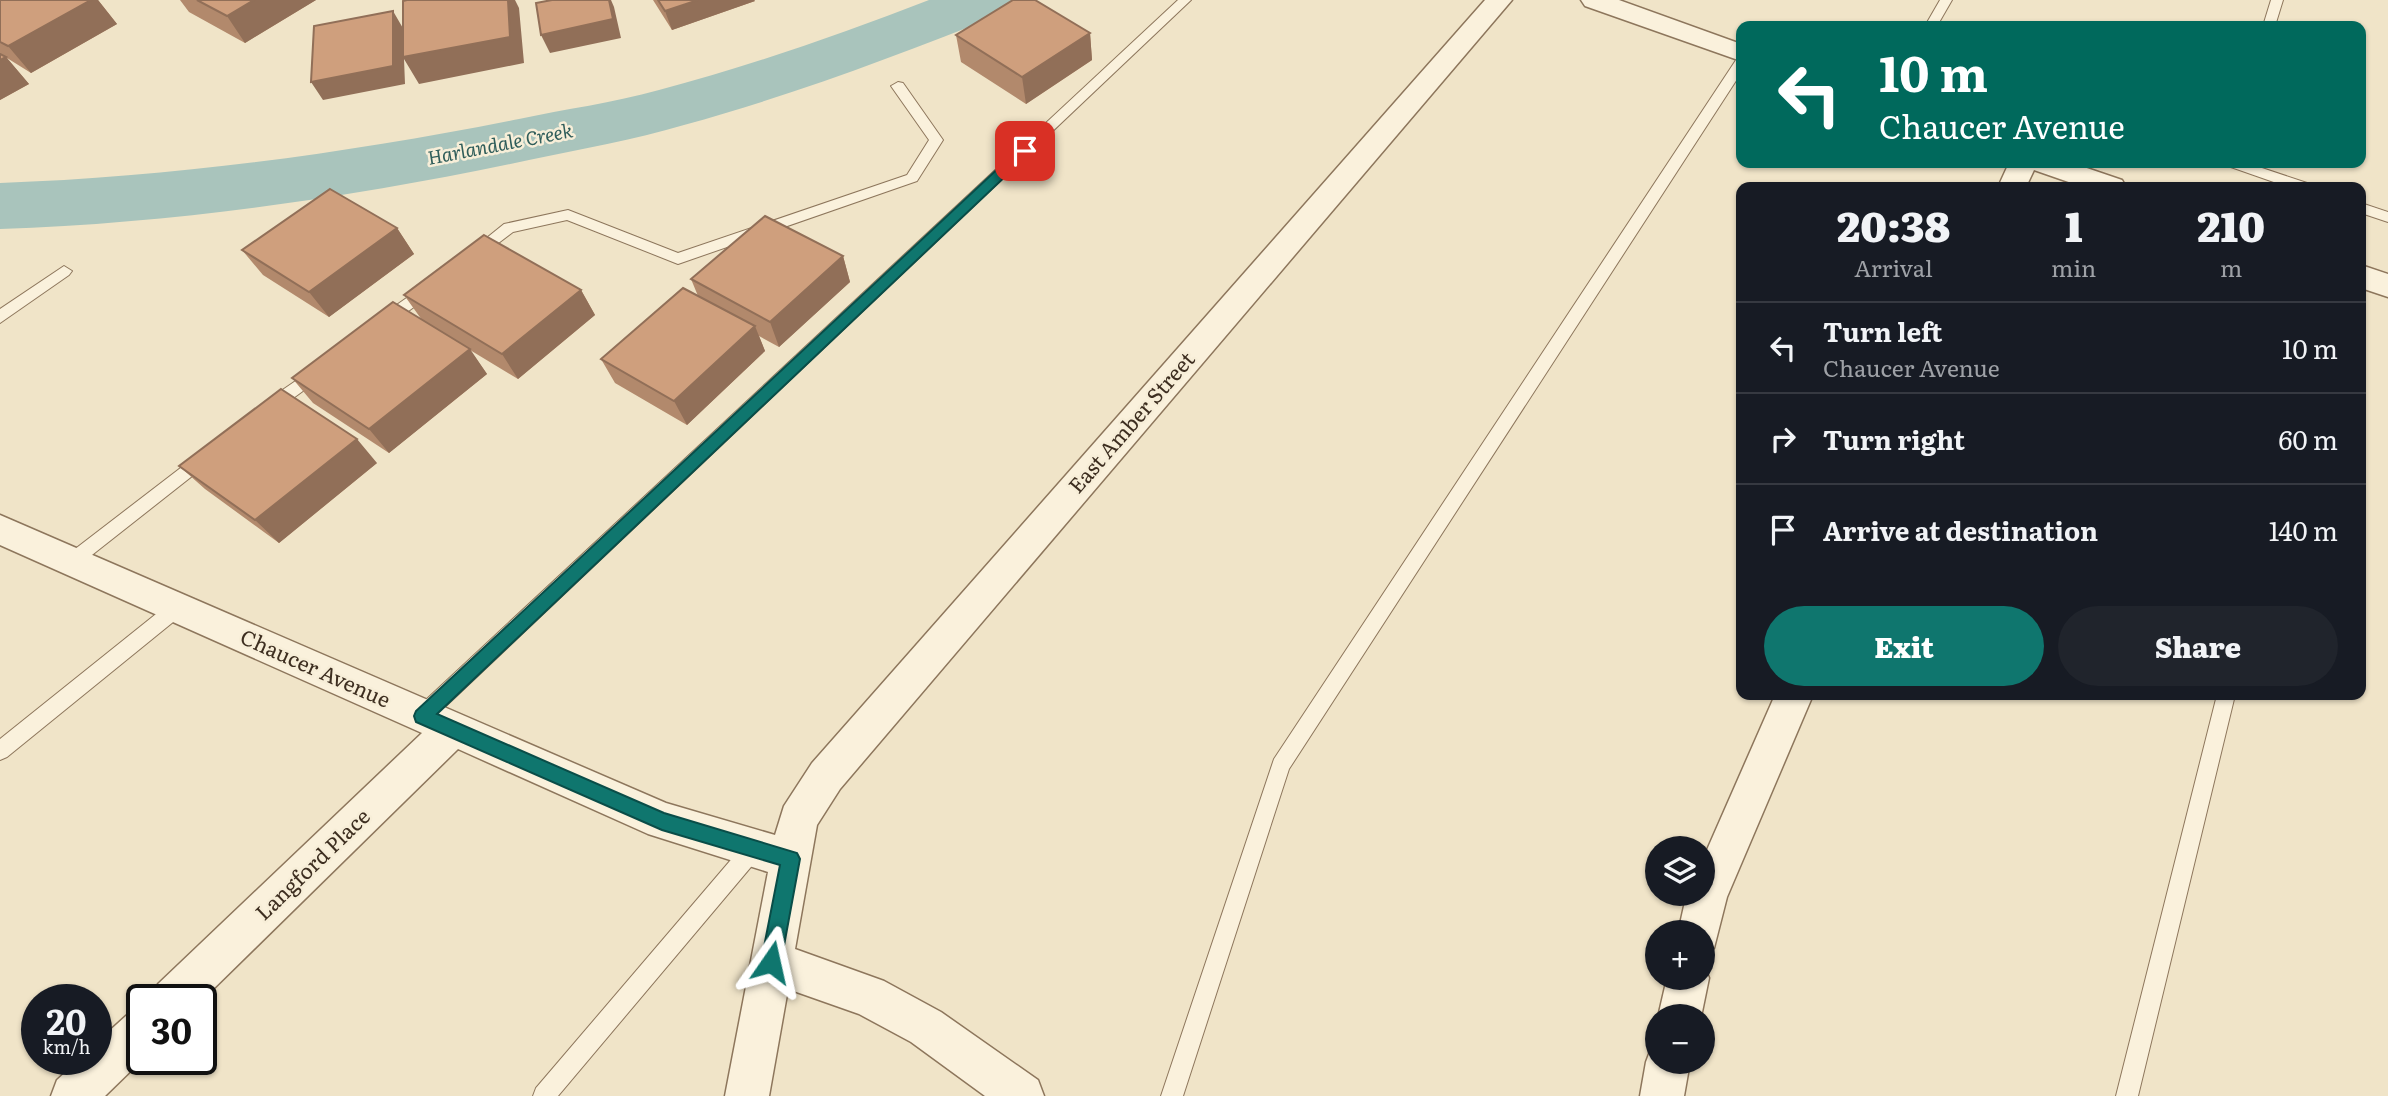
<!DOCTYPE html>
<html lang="en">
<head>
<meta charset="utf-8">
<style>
	body { margin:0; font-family:Literata,serif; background:#20242c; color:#f1f3f6; height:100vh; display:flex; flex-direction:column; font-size:26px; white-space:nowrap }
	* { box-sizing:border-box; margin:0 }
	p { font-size:23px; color:#9ea1a6 }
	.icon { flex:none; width:38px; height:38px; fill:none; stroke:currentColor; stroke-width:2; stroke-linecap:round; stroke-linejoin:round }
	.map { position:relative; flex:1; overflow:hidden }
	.panel { position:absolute; left:1736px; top:182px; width:630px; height:518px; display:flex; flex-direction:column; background:#171b24; border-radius:14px; box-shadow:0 2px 5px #0004 }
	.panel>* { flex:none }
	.hud { position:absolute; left:1736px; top:21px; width:630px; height:147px; border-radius:14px; box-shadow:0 2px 5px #0004; background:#00695c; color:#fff; overflow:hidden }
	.tools { position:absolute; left:1645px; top:836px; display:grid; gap:14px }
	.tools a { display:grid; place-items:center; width:70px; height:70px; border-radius:50%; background:#171b24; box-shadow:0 2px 5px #0004; font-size:35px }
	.speed { position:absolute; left:21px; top:984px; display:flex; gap:14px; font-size:35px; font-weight:700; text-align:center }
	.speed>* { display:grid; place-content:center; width:91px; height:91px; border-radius:50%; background:#171b24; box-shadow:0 2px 5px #0004; line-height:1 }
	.speed small { font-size:18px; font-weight:400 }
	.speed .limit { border:4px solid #111; border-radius:10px; background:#fff; color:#111 }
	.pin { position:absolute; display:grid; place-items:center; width:60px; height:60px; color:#fff; margin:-30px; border-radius:14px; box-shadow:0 4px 10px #0006 }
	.me { position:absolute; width:77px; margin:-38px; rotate:11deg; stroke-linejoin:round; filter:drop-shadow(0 0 5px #0008) }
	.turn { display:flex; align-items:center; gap:24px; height:147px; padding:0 28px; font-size:32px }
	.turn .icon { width:91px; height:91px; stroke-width:2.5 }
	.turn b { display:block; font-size:49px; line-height:60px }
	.eta { display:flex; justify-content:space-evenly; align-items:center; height:119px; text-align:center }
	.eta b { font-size:42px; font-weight:800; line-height:49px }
	.action { display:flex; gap:14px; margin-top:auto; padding:14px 28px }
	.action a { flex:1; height:80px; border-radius:42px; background:#0f766e; color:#fff; font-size:28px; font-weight:800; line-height:80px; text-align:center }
	.action a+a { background:#20242c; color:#f1f3f6 }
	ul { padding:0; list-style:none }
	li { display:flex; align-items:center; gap:21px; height:91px; padding:0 28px; border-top:2px solid #363941 }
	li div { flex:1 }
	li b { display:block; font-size:26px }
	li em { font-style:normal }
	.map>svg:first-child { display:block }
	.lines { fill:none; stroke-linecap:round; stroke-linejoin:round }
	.river { fill:#a9c4bc; fill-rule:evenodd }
	.service-casing { stroke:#8d765c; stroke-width:2 }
	.minor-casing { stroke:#8d765c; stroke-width:3 }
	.service { fill:#faf1dc; fill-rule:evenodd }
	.minor { fill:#faf1dc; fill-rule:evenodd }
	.wall { fill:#b2896c }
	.shaded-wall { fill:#916f58 }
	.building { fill:#cf9f7d; stroke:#916f58; stroke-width:2 }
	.route { fill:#0f766e; stroke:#0a4d48; stroke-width:2 }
	.labels { text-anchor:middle; stroke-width:5; stroke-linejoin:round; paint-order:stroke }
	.far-water-label { font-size:19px; font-style:italic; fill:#2f5d5a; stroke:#f7eed8 }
	.street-label { font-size:21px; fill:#3d2e20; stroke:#f7eed8 }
</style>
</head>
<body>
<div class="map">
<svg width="2388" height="1096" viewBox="0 0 2388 1096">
	<rect width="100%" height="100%" fill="#f0e4c8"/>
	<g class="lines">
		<path class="river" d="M929 0H1012L1004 13C899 55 793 95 684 125 634 140 581 149 529 160 355 197 178 223 0 229V183C174 177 348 153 519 119 565 109 613 103 659 90 750 66 841 34 929 0Z"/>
		<g class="service-casing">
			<path id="service" d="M1178 0H1191L429 722 422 725 415 722 413 716 415 710Z
				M1940 0H1952L1937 26H1925Z
				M2271 0H2283L2275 26H2263Z
				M1741 59V73L1289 769 1183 1096H1161L1274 759 1736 60Z
				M898 82 903 83 943 140 917 181 678 264 567 220 513 232 480 257H470L468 253 504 224 568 210 678 253 907 175 929 140 891 86Z
				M2226 163H2247L2307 183 2309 187H2288L2228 166Z
				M2361 203 2388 212V222L2361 213Z
				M64 266 72 271 69 275 0 323V309Z
				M428 283 433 285 436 289 433 293 388 326H378L375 322 378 318Z
				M316 367 322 369 324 373 322 377 277 410H265L263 406 265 402Z
				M204 450 210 452 212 457 210 462 78 566 72 568 66 566 63 561 66 556Z
				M177 600 183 602 186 608 183 614 7 757 0 760V739L171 602Z
				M2217 695H2235L2138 1096H2116Z
				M754 838 761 841 764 848 761 855 558 1096H533L536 1088 747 841Z"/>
		</g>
		<g class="minor-casing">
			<path id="minor" d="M1485 0H1512L840 789 817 825 795 949 884 981 941 1012 1038 1080 1044 1096H985L911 1042 859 1014 788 989 769 1096H725L768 872 648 834 458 749 201 1001 152 999 158 984 422 733 0 545V515L666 803 775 835 784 806 812 763Z
				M1581 0H1619L1741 44V61L1585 6Z
				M2009 163H2072L2122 180 2126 187H2083L2034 170 2026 187H1998Z
				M2361 265 2388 274V297L2361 288Z
				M1775 695H1813L1727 897 1714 948 1703 952V933H1678L1686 897 1688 894H1703V859Z
				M1703 963 1709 978 1701 1017H1658L1667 978H1703Z
				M142 1008 143 1059 105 1096H51L57 1080 80 1059H96V1043L127 1015Z
				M1657 1045V1062H1690L1684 1096H1640L1646 1062 1652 1046Z"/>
		</g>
		<use href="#service" class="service"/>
		<use href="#minor" class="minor"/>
	</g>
	<path class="wall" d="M0 0H98L117 24 31 73 7 58 29 84 0 100Z
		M180 0H316L245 43 189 12Z
		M653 0H754L755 1 672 30Z
		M1090 33 1092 60 1026 104 961 62 956 35Z
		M397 228 414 254 329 317 263 275 242 250Z
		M843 256 850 282 779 347 759 336 765 351 687 425 615 383 601 359 698 296 691 279Z
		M581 290 595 315 518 379 470 350 487 374 389 453 313 403 292 378 422 320 404 295Z
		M377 463 279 543 205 489 179 466Z"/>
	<path class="shaded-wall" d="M91 0H98L117 24 31 73 8 46Z
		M254 0H316L245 43 227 16Z
		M508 0H515L519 8 524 63 419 84 404 59 405 84 323 100 311 82 393 11 404 30Z
		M609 0H611L614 7 621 38 550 53 541 35Z
		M698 0H754L755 1 672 30 665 11Z
		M1090 33 1092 60 1026 104 1022 77Z
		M6 57 29 84 0 100V60Z
		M397 228 414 254 329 317 309 292Z
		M843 256 850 282 779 347 770 322Z
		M581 290 595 315 518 379 502 354Z
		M755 326 765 351 687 425 674 401Z
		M470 349 487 374 389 453 369 429Z
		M357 439 377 463 279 543 255 520Z"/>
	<path class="building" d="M0 0H91L8 46 0 42Z
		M197 0H254L227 16Z
		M407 0H508L510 37 403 57V1Z
		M552 0H609L613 19 541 35 536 3Z
		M658 0H698L665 11Z
		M1013 0H1035L1090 33 1022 77 956 35Z
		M393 11V66L311 82 314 26Z
		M0 54 6 57 0 60Z
		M330 189 397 228 309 292 242 250Z
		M765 216 843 256 770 322 691 279Z
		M484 235 581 290 502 354 404 295Z
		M683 288 755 326 674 401 601 359Z
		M393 302 470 349 369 429 292 378Z
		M281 389 357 439 255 520 179 466Z"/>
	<path class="route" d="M1025 147 1029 148V154L437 714 664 813 797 853 800 859 781 962 778 968 771 971 764 968 761 962 780 865 662 830 416 722 414 716 416 711 1020 148Z"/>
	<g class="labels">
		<g class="far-water-label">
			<text transform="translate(500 144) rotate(-11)" y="7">Harlandale Creek</text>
		</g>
		<g class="street-label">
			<text transform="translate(1132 423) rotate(-49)" y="7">East Amber Street</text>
			<text transform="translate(315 669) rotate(24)" y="7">Chaucer Avenue</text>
			<text transform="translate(313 865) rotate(-44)" y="7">Langford Place</text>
		</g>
	</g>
</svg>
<div class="tools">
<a><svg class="icon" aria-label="layers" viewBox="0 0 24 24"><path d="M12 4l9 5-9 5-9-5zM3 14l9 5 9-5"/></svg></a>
<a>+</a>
<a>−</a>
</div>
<div class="speed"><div>20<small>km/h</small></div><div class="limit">30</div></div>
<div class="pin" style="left:1025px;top:151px;background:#d93025"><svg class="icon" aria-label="arrive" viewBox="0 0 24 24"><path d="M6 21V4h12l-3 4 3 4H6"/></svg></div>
<svg class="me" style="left:771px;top:962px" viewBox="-20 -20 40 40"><path d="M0-17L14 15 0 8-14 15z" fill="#0f766e" stroke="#fff" stroke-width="4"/></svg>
<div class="hud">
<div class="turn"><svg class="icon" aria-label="left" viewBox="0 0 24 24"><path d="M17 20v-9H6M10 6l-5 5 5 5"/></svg><div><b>10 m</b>Chaucer Avenue</div></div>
</div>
<section class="panel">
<div class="eta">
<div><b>20:38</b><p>Arrival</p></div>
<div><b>1</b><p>min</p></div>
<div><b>210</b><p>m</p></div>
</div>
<ul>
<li><svg class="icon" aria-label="left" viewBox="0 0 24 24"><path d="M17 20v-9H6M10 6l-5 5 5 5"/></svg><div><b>Turn left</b><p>Chaucer Avenue</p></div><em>10 m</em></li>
<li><svg class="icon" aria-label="right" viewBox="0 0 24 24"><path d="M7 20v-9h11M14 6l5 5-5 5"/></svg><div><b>Turn right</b></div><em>60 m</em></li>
<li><svg class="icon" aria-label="arrive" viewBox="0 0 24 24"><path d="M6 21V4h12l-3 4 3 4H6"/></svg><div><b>Arrive at destination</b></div><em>140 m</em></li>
</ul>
<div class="action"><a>Exit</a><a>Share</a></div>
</section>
</div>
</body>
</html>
